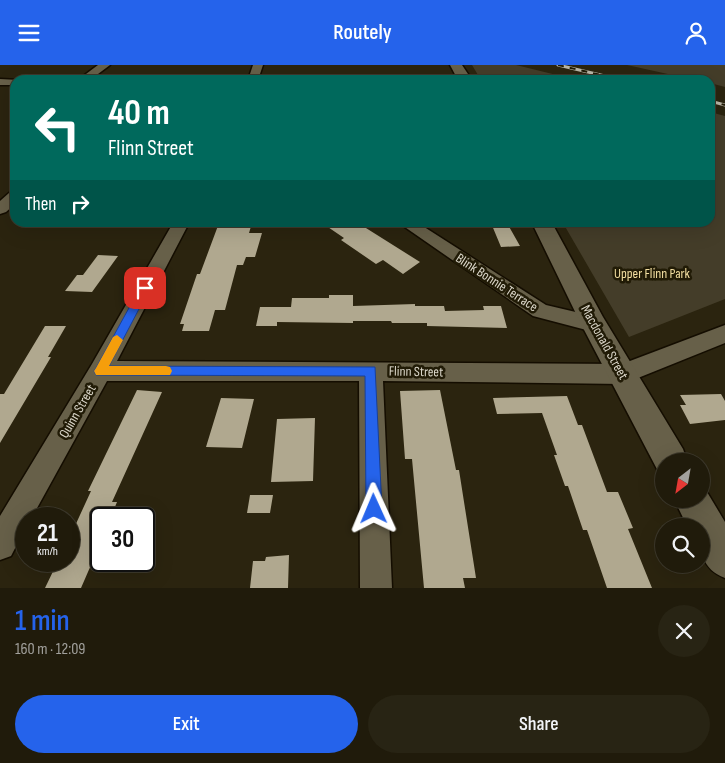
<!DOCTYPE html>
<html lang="en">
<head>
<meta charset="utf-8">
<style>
	body { margin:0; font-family:"Sofia Sans Condensed",sans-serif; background:#282414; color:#f1f3f6; height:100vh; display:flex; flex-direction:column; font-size:19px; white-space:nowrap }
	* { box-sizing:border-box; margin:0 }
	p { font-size:16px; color:#a2a19d }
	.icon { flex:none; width:28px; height:28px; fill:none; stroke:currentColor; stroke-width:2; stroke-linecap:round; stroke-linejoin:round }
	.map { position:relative; height:523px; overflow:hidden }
	.sheet { display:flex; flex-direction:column; background:#201b0b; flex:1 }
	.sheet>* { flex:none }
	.banner { position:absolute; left:10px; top:10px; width:705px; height:152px; border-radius:15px; box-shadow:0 5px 20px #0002,0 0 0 1px #3d392c; background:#00695c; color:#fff; overflow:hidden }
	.needle { width:32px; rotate:211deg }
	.buttons { position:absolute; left:655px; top:388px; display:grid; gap:10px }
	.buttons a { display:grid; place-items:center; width:55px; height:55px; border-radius:50%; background:#201b0b; box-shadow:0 5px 20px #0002,0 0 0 1px #3d392c; font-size:25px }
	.speed { position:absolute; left:15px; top:442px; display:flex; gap:10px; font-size:25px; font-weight:700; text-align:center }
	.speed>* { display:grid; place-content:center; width:65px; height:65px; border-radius:50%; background:#201b0b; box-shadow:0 5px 20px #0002,0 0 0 1px #3d392c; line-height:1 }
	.speed small { font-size:12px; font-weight:400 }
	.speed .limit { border:2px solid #111; border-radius:8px; background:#fff; color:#111 }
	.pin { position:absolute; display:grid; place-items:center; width:42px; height:42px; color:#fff; margin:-21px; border-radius:10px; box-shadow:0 2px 8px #0006 }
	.me { position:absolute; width:55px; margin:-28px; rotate:359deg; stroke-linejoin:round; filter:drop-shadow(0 0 4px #0008) }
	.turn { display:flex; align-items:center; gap:18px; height:105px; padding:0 15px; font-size:22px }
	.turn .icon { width:65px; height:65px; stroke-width:2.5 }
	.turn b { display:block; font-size:35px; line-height:42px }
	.then { display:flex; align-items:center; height:48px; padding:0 15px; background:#0003; gap:10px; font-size:19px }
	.round { display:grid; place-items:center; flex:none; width:52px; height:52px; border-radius:26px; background:#282414 }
	.summary { display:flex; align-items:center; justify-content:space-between; height:85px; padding:0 15px }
	h1 { font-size:30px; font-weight:600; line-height:38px; color:#2563eb }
	.cta { display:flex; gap:10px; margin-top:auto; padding:10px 15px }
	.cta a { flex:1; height:58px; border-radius:30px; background:#2563eb; color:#fff; font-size:20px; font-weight:600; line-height:58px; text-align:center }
	.cta a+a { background:#282414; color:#f1f3f6 }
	header { display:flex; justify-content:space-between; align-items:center; height:65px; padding:0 15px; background:#2563eb; color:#fff; font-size:22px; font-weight:600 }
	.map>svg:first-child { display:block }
	.green { fill:#443d29 }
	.building { fill:#b0a88f }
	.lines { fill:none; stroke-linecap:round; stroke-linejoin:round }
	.minor-casing { stroke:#140d00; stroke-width:3 }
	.tertiary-casing { stroke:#140d00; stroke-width:3 }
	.minor { fill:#676049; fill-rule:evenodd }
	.tertiary { fill:#676049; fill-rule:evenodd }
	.rail-casing { stroke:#bab6a7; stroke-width:3 }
	.rail { stroke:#211b06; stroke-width:2; stroke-dasharray:6; stroke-linecap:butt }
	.route { fill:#2563eb; stroke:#184099 }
	.slow { fill:#f59e0b }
	.labels { text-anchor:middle; stroke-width:5; stroke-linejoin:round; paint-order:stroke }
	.park-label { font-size:14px; fill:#f3dfa1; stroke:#211b06 }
	.street-label { font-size:14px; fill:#dbd7ca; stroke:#211b06 }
</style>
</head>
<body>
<header><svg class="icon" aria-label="menu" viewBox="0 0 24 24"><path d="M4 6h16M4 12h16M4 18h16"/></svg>Routely<svg class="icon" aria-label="person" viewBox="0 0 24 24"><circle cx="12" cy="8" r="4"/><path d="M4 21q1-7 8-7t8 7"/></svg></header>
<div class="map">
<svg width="725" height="523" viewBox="0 0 725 523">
	<rect width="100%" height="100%" fill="#2b240f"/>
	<path class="green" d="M472 0H516L577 15H481Z
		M627 0H725V22L710 18V15H695Z
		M710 47 725 51V234L629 272 563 158H710Z"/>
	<path class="building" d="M219 158H252L249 168H262L255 192H246L243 200H237L225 245H215L209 266H182L184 259H180L197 209H200Z
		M322 158H358L420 197 403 209 383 195 376 199 341 175 344 173Z
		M491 158H507L520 181 501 182Z
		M98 190 118 191 92 227 65 226 77 210H83Z
		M329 230H353V241L415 239V241H444L445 246 484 245 483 241H501L507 263 427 261V258H392L391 256H353V258L277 257V261H256L260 242H291L292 233H329Z
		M45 261H66L48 292H51L0 378V329H4Z
		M137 325 162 327 112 437H117L110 454H101V477L81 523H45L58 496H69V474L91 426H88Z
		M440 325 456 405H459L476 513H463L465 523H424L412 394H405L400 326Z
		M721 329 725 336V355L690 359 680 340H686L680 330Z
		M567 331 578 360H582L607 427H618L633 463 628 464 652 523H607L587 465H583L568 421H565L554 390H557L542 348 497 349 493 333Z
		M221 333 254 334 242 383 206 382Z
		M315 353 313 416 271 417 277 354Z
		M250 430H273L270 448H247Z
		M289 490 288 523H250L253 496H265L266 492Z"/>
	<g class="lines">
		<g class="minor-casing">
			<path id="minor" d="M98 0H110L90 15H78Z
				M253 0H263L258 15H248Z
				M0 14 19 15H15V20H0Z
				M15 126V139L6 147 0 149V136L9 128Z
				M173 158H189L117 296 622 299 725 260V278L623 319 383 316 392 523H360L359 316H107L31 454H26V462L11 491 0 495V451L92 299Z
				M399 158H418L546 240 601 253 605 259 601 265 594 267 533 251Z"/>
		</g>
		<g class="tertiary-casing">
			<path id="tertiary" d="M450 0H462L472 15H458Z
				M532 158H552L603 252 683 384 687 396H664V409L659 408 581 259Z
				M701 420 704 422 725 457V513C700 503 701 486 701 461H687L674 434H701Z"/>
		</g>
		<use href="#minor" class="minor"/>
		<use href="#tertiary" class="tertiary"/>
		<g class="rail-casing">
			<path id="rail" d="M558 0 622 15
				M710 36 725 40"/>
		</g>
		<use href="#rail" class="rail"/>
	</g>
	<path class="route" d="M145 220 150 223 109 301 375 302 382 444 379 449 374 452 368 449 366 444 365 311 96 310 94 306 96 303 141 221Z"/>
	<path class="slow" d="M117 270 123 275 109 301H166L170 302 172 306 170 310H96L94 306 96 303 113 272Z"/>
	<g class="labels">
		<g class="park-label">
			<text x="652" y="213">Upper Flinn Park</text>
		</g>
		<g class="street-label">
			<text transform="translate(497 217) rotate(33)" y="5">Blink Bonnie Terrace</text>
			<text transform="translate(605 277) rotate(61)" y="5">Macdonald Street</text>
			<text transform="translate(416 306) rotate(1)" y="5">Flinn Street</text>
			<text transform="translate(77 346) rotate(-60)" y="5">Quinn Street</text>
		</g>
	</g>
</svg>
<div class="buttons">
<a><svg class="needle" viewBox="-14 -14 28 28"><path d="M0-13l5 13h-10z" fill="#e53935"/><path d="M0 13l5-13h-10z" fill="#a2a19d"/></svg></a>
<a><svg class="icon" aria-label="search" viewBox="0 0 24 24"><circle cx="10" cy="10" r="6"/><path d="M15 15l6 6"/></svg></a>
</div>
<div class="speed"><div>21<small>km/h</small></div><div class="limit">30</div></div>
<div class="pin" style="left:145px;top:223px;background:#d93025"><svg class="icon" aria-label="arrive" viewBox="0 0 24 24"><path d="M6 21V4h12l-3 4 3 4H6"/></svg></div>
<svg class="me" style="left:374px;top:444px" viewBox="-20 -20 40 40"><path d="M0-17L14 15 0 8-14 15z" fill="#2563eb" stroke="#fff" stroke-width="4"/></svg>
<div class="banner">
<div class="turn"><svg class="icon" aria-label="left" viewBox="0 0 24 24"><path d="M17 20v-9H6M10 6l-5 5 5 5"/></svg><div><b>40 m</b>Flinn Street</div></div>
<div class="then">Then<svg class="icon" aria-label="right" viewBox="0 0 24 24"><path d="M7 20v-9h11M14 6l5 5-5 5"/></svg></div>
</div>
</div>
<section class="sheet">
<div class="summary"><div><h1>1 min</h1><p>160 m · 12:09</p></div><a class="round"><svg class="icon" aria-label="close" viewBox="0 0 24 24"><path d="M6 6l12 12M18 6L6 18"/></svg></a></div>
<div class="cta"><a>Exit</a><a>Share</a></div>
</section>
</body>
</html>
